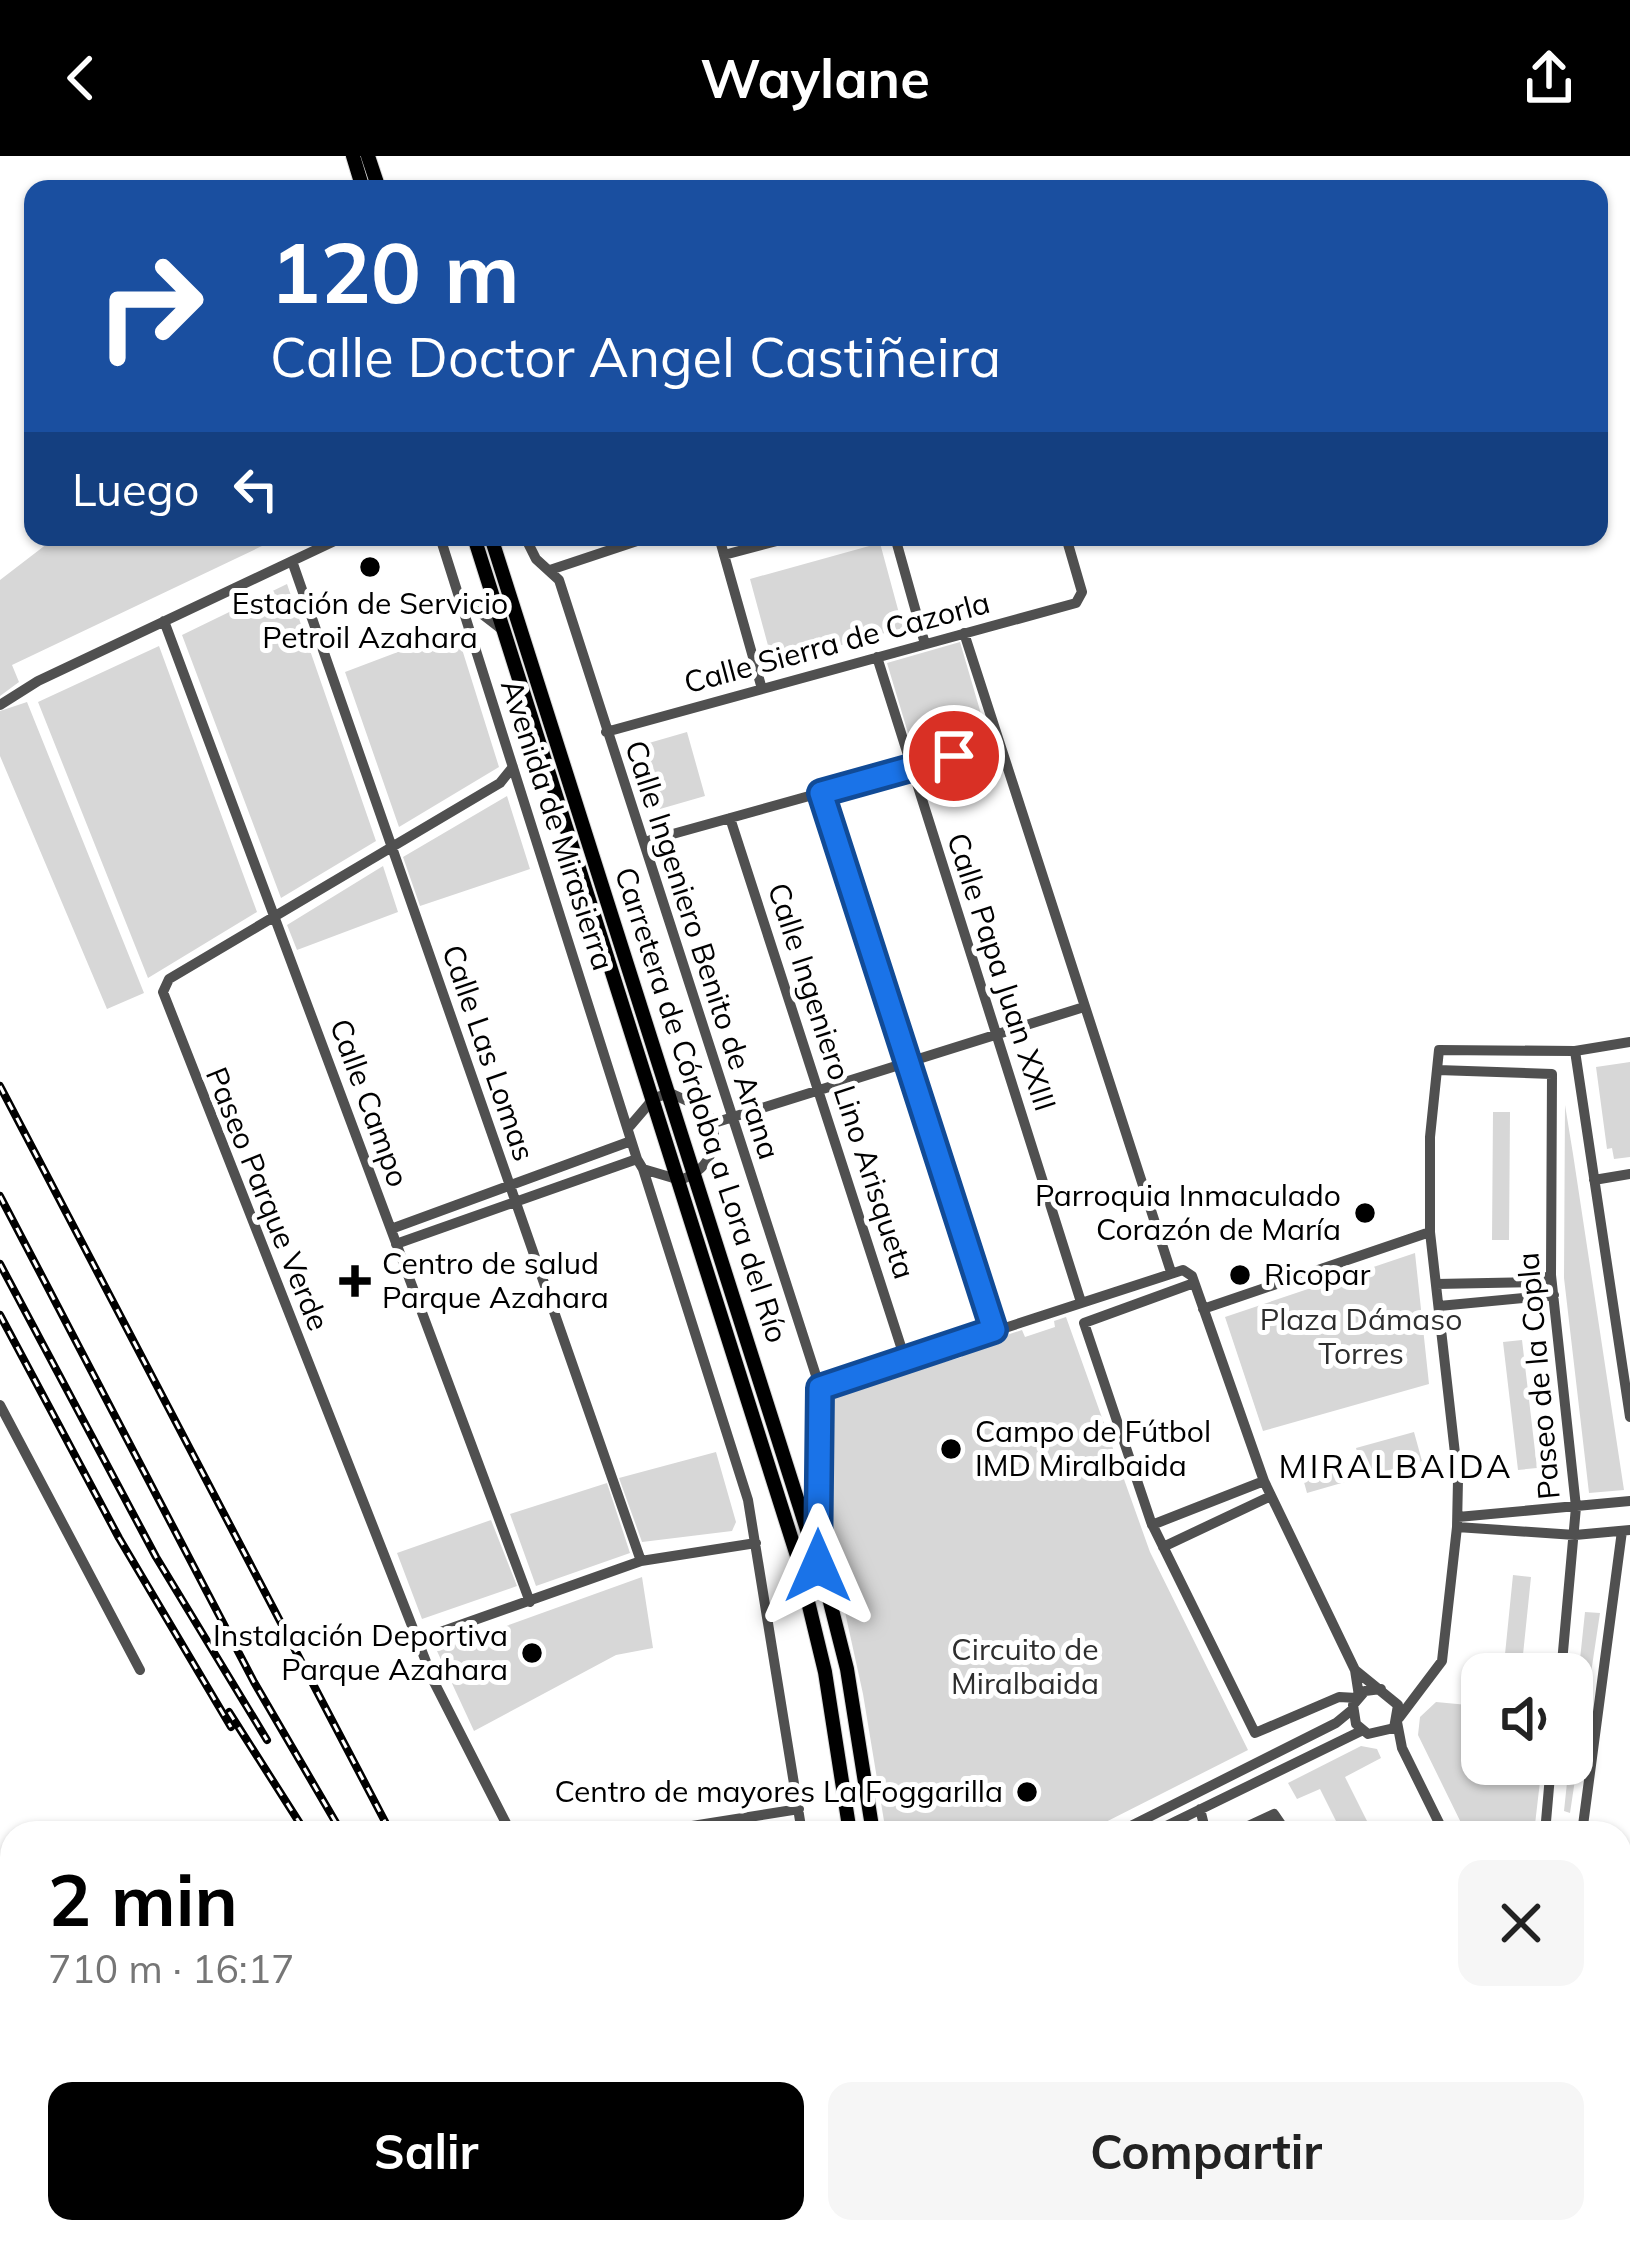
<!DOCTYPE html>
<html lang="es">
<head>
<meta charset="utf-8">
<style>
	body { margin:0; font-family:Mulish,sans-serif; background:#f6f6f6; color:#222; height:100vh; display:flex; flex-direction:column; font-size:45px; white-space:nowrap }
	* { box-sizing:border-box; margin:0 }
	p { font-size:39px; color:#767676 }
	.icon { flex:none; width:66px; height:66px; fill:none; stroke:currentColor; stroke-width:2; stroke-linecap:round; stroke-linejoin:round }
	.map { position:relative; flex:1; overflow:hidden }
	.details { position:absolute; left:0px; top:1665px; width:1632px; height:423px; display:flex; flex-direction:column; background:#fff; border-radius:36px 36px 0 0; box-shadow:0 3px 9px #0004 }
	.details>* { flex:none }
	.banner { position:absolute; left:24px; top:24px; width:1584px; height:366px; border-radius:24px; box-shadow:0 3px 9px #0004; background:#1a4fa0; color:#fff; overflow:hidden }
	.tools { position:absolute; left:1461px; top:1497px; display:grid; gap:24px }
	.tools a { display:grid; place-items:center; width:132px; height:132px; border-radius:24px; background:#fff; box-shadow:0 3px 9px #0004; font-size:60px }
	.pin { position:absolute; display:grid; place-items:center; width:102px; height:102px; color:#fff; margin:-51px; border:6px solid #fff; border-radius:50%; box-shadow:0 3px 12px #0007 }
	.me { position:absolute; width:132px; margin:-66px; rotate:0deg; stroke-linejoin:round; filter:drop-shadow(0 0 9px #0008) }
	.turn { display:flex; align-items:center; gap:42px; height:252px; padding:0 48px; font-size:54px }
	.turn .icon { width:156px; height:156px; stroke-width:2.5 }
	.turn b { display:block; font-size:84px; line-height:102px }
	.then { display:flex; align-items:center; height:114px; padding:0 48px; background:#0003; gap:24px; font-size:45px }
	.round { display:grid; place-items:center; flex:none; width:126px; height:126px; border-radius:24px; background:#f6f6f6 }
	.headline { display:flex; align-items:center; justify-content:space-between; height:204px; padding:0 48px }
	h1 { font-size:72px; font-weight:700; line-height:90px; color:#000 }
	.cta { display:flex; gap:24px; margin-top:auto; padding:24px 48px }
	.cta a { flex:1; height:138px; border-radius:24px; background:#000; color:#fff; font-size:48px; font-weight:700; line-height:138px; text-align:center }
	.cta a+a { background:#f6f6f6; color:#222 }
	header { display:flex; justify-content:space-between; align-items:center; height:156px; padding:0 48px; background:#000; color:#fff; font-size:54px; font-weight:700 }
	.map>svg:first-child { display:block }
	.green { fill:#d7d7d7 }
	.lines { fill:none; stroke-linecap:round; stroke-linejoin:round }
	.major-casing { stroke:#dbdbdb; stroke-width:16 }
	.highway-casing { stroke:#dbdbdb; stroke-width:18 }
	.minor { stroke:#505050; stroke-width:10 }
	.major { stroke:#000; stroke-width:14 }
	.highway { stroke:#000; stroke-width:15 }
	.rail-casing { stroke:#000; stroke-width:8 }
	.rail { stroke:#fff; stroke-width:3; stroke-dasharray:9; stroke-linecap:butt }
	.route-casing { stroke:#114b97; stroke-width:30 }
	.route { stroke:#1a73e8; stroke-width:21 }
	.poi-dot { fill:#000; stroke:#fff; stroke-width:4.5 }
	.labels { text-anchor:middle; stroke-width:10; stroke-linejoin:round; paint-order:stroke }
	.poi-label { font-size:30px; fill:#000; stroke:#fff; text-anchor:end }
	.street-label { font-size:30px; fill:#000; stroke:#fff }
	.park-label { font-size:30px; fill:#2e2e2e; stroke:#fff }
	.neighbourhood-label { font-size:33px; letter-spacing:3px; fill:#000; stroke:#fff }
</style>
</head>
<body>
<header><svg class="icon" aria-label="back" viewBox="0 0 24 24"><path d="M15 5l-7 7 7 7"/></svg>Waylane<svg class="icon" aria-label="share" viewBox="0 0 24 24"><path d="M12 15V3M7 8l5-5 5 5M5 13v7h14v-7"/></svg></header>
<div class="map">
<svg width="1630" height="2087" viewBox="0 0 1630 2087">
	<rect width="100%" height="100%" fill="#fff"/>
	<path class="green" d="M56 381H281L12 509 19 526 0 540V424Z
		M880 387 903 472 773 508 750 423Z
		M287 428 376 685 281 742 182 479Z
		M456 474 499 611 399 671 345 516Z
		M960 486 986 575 979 577 981 583 914 597 887 507Z
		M159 490 257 756 148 822 38 546Z
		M27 546 144 837 107 853 0 600V555Z
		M687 576 705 640 660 653 642 589Z
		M507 640 530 713 420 750 403 701Z
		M383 710 398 756 297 794 287 769Z
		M1630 906V1001L1614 1003 1612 992 1607 993 1596 911Z
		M1565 949 1573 998 1624 1334 1589 1337 1564 1122Z
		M1493 956H1510L1509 1084H1492Z
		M1415 1097 1429 1228 1263 1275 1225 1161Z
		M1066 1161 1150 1396 1248 1594 1084 1677H886L863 1538 827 1374 828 1239 962 1201 961 1194 1022 1174 1025 1181 1055 1171 1054 1165Z
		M1522 1184 1537 1312 1518 1314 1503 1186Z
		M1414 1276 1422 1305 1364 1321 1356 1292Z
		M716 1296 736 1366 732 1375 642 1386 619 1322Z
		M1337 1297 1345 1326 1307 1337 1299 1308Z
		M607 1327 630 1397 536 1430 510 1358Z
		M491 1364 517 1430 422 1463 397 1397Z
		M1513 1419 1531 1421 1521 1518H1503Z
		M642 1421 653 1492 616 1499 474 1575 437 1495Z
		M1585 1456 1600 1457 1570 1657 1564 1655Z
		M1436 1546 1468 1549 1465 1573 1472 1575 1471 1583 1482 1585V1608H1542L1534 1677H1466L1418 1579 1420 1561Z
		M1361 1590 1377 1593 1381 1602 1345 1621 1373 1677H1342L1320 1633 1297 1643 1288 1627Z
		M976 2076H1113L1092 2087H987Z"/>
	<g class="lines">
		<g class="major-casing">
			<path id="major" d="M353 0 363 33
				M368 0 379 33
				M474 381 797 1400 825 1516 850 1677
				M491 381 830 1446 847 1513 873 1677
				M939 2076 943 2087
				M952 2076 956 2087
				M1420 2087 1447 2076"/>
		</g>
		<g class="highway-casing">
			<path id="highway" d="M1620 1868 1630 1866
				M1620 1889 1630 1887
				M1620 1906 1630 1904
				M1620 1927 1630 1924
				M923 2076 927 2087
				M966 2076 975 2087
				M1107 2087 1128 2076
				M1171 2087 1186 2076
				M1194 2087 1212 2076
				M1226 2087 1244 2076
				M1261 2087 1281 2076
				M1381 2087 1396 2076"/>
		</g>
		<path class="minor" d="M440 381 637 1003 643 1013 680 1024C713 1013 723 982 705 953L670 937 654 942 630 970
			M525 381 536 403 559 424 820 1232 819 1397
			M719 381 762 533
			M895 381 925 488
			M724 399 792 381
			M292 405 641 1405
			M550 414 649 381
			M460 441 504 475
			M164 465 530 1446
			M964 477 1171 1116
			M877 501 1081 1146
			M0 549 38 525 343 381
			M606 576 1076 447 1082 436 1066 381
			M821 637 994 1174
			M730 662 905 1203
			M644 686 996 588
			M1575 895 1630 1261
			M1438 914 1552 918 1551 1119 1576 1351 1561 1518
			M714 967 1084 851
			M643 1013 748 1344 802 1677
			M1594 1024 1630 1018
			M391 1073 631 985
			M396 1088 637 1003
			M1194 1127 1084 1167 1151 1366 1255 1577 1339 1541 1357 1542
			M1436 1128 1538 1126 1551 1119
			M1439 1150 1554 1139
			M1203 1153 1430 1076
			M820 1232 1183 1114 1192 1120 1264 1325 1355 1514 1359 1540
			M0 1249 140 1514
			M1458 1361 1630 1345
			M1152 1369 1264 1325
			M1457 1371 1575 1379 1630 1374
			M1163 1391 1271 1340
			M418 1484 641 1405 756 1387
			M1355 1514 1398 1549 1394 1572 1368 1578 1356 1568 1353 1549 1365 1535 1381 1533
			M1399 1562 1442 1505 1457 1371 1458 1324 1430 1076V981L1439 894 1575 895 1630 886
			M1397 1566 1402 1592 1444 1677
			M1200 1653 1206 1677
			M511 1677 434 1526 163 836 169 823 500 627 513 611
			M648 1677 799 1653
			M1117 1677 1336 1567 1353 1553
			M1152 1677 1361 1575
			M1233 1677 1274 1658 1287 1677
			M1545 1677 1551 1608
			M1582 1677 1622 1375
			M1620 1709 1630 1707
			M1620 2031 1630 2034
			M1620 2050 1630 2045
			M0 2051 12 2056
			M66 2076 96 2087
			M666 2076 675 2087
			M756 2076 764 2087
			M723 2087 738 2076
			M889 2087 905 2080
			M1549 2087 1570 2076"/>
		<use href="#major" class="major"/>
		<use href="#highway" class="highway"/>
		<g class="rail-casing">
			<path id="rail" d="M0 930 391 1677
				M0 1040 254 1526 342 1677
				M0 1108 156 1401 267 1584
				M0 1159 119 1382 231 1571
				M229 1556 306 1677
				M0 2011 12 2016
				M178 2076 204 2087
				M590 2076 598 2087
				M619 2076 628 2087
				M646 2076 655 2087"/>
		</g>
		<use href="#rail" class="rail"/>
	</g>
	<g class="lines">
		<g class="route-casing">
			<path id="route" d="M818 1410 820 1232 994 1174 821 637 954 600"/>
		</g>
		<use href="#route" class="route"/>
	</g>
	<g class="poi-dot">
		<circle cx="370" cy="411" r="12"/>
		<circle cx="1365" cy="1057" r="12"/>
		<circle cx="1240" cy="1119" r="12"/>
		<path d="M349 1107h12v12h12v12h-12v12h-12v-12h-12v-12h12z"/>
		<circle cx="951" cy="1293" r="12"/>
		<circle cx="532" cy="1497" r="12"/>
		<circle cx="1027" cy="1636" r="12"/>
	</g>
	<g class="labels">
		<g class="poi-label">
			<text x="370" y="458" text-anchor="middle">Estación de Servicio<tspan x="370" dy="34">Petroil Azahara</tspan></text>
			<text x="1341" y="1050">Parroquia Inmaculado<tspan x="1341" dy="34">Corazón de María</tspan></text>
			<text x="382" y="1118" text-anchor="start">Centro de salud<tspan x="382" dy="34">Parque Azahara</tspan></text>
			<text x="1264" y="1129" text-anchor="start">Ricopar</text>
			<text x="975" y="1286" text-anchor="start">Campo de Fútbol<tspan x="975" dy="34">IMD Miralbaida</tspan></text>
			<text x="508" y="1490">Instalación Deportiva<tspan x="508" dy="34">Parque Azahara</tspan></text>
			<text x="1003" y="1646">Centro de mayores La Foggarilla</text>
		</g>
		<g class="street-label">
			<text transform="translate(837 487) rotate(-15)" y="10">Calle Sierra de Cazorla</text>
			<text transform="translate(557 669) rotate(72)" y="10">Avenida de Mirasierra</text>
			<text transform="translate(702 794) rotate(72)" y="10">Calle Ingeniero Benito de Arana</text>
			<text transform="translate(1001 816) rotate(72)" y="10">Calle Papa Juan XXIII</text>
			<text transform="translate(488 897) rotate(71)" y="10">Calle Las Lomas</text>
			<text transform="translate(841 925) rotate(72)" y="10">Calle Ingeniero Lino Arisqueta</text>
			<text transform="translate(369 947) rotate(70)" y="10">Calle Campo</text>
			<text transform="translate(701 949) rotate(72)" y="10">Carretera de Córdoba a Lora del Río</text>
			<text transform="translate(267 1043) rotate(68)" y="10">Paseo Parque Verde</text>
			<text transform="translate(1539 1220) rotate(-95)" y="10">Paseo de la Copla</text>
		</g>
		<g class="park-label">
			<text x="1361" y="1174">Plaza Dámaso<tspan x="1361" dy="34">Torres</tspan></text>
			<text x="1025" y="1504">Circuito de<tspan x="1025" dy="34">Miralbaida</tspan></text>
		</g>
		<g class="neighbourhood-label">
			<text x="1396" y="1322">MIRALBAIDA</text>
		</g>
	</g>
</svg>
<div class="tools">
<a><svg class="icon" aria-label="sound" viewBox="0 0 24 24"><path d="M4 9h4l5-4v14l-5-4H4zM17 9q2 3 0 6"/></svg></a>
</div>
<div class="pin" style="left:954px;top:600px;background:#d93025"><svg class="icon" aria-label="arrive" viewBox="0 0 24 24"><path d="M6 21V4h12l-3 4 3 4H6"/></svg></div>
<svg class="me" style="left:818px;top:1410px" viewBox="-20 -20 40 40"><path d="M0-17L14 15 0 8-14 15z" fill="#1a73e8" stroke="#fff" stroke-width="4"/></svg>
<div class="banner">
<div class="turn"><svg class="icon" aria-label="right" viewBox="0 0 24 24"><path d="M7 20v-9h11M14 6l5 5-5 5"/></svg><div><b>120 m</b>Calle Doctor Angel Castiñeira</div></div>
<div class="then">Luego<svg class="icon" aria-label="left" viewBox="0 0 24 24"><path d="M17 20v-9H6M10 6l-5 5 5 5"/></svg></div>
</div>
<section class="details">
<div class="headline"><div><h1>2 min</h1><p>710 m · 16:17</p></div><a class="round"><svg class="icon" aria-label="close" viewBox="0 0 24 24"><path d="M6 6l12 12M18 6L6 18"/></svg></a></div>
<div class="cta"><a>Salir</a><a>Compartir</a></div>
</section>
</div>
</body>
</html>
